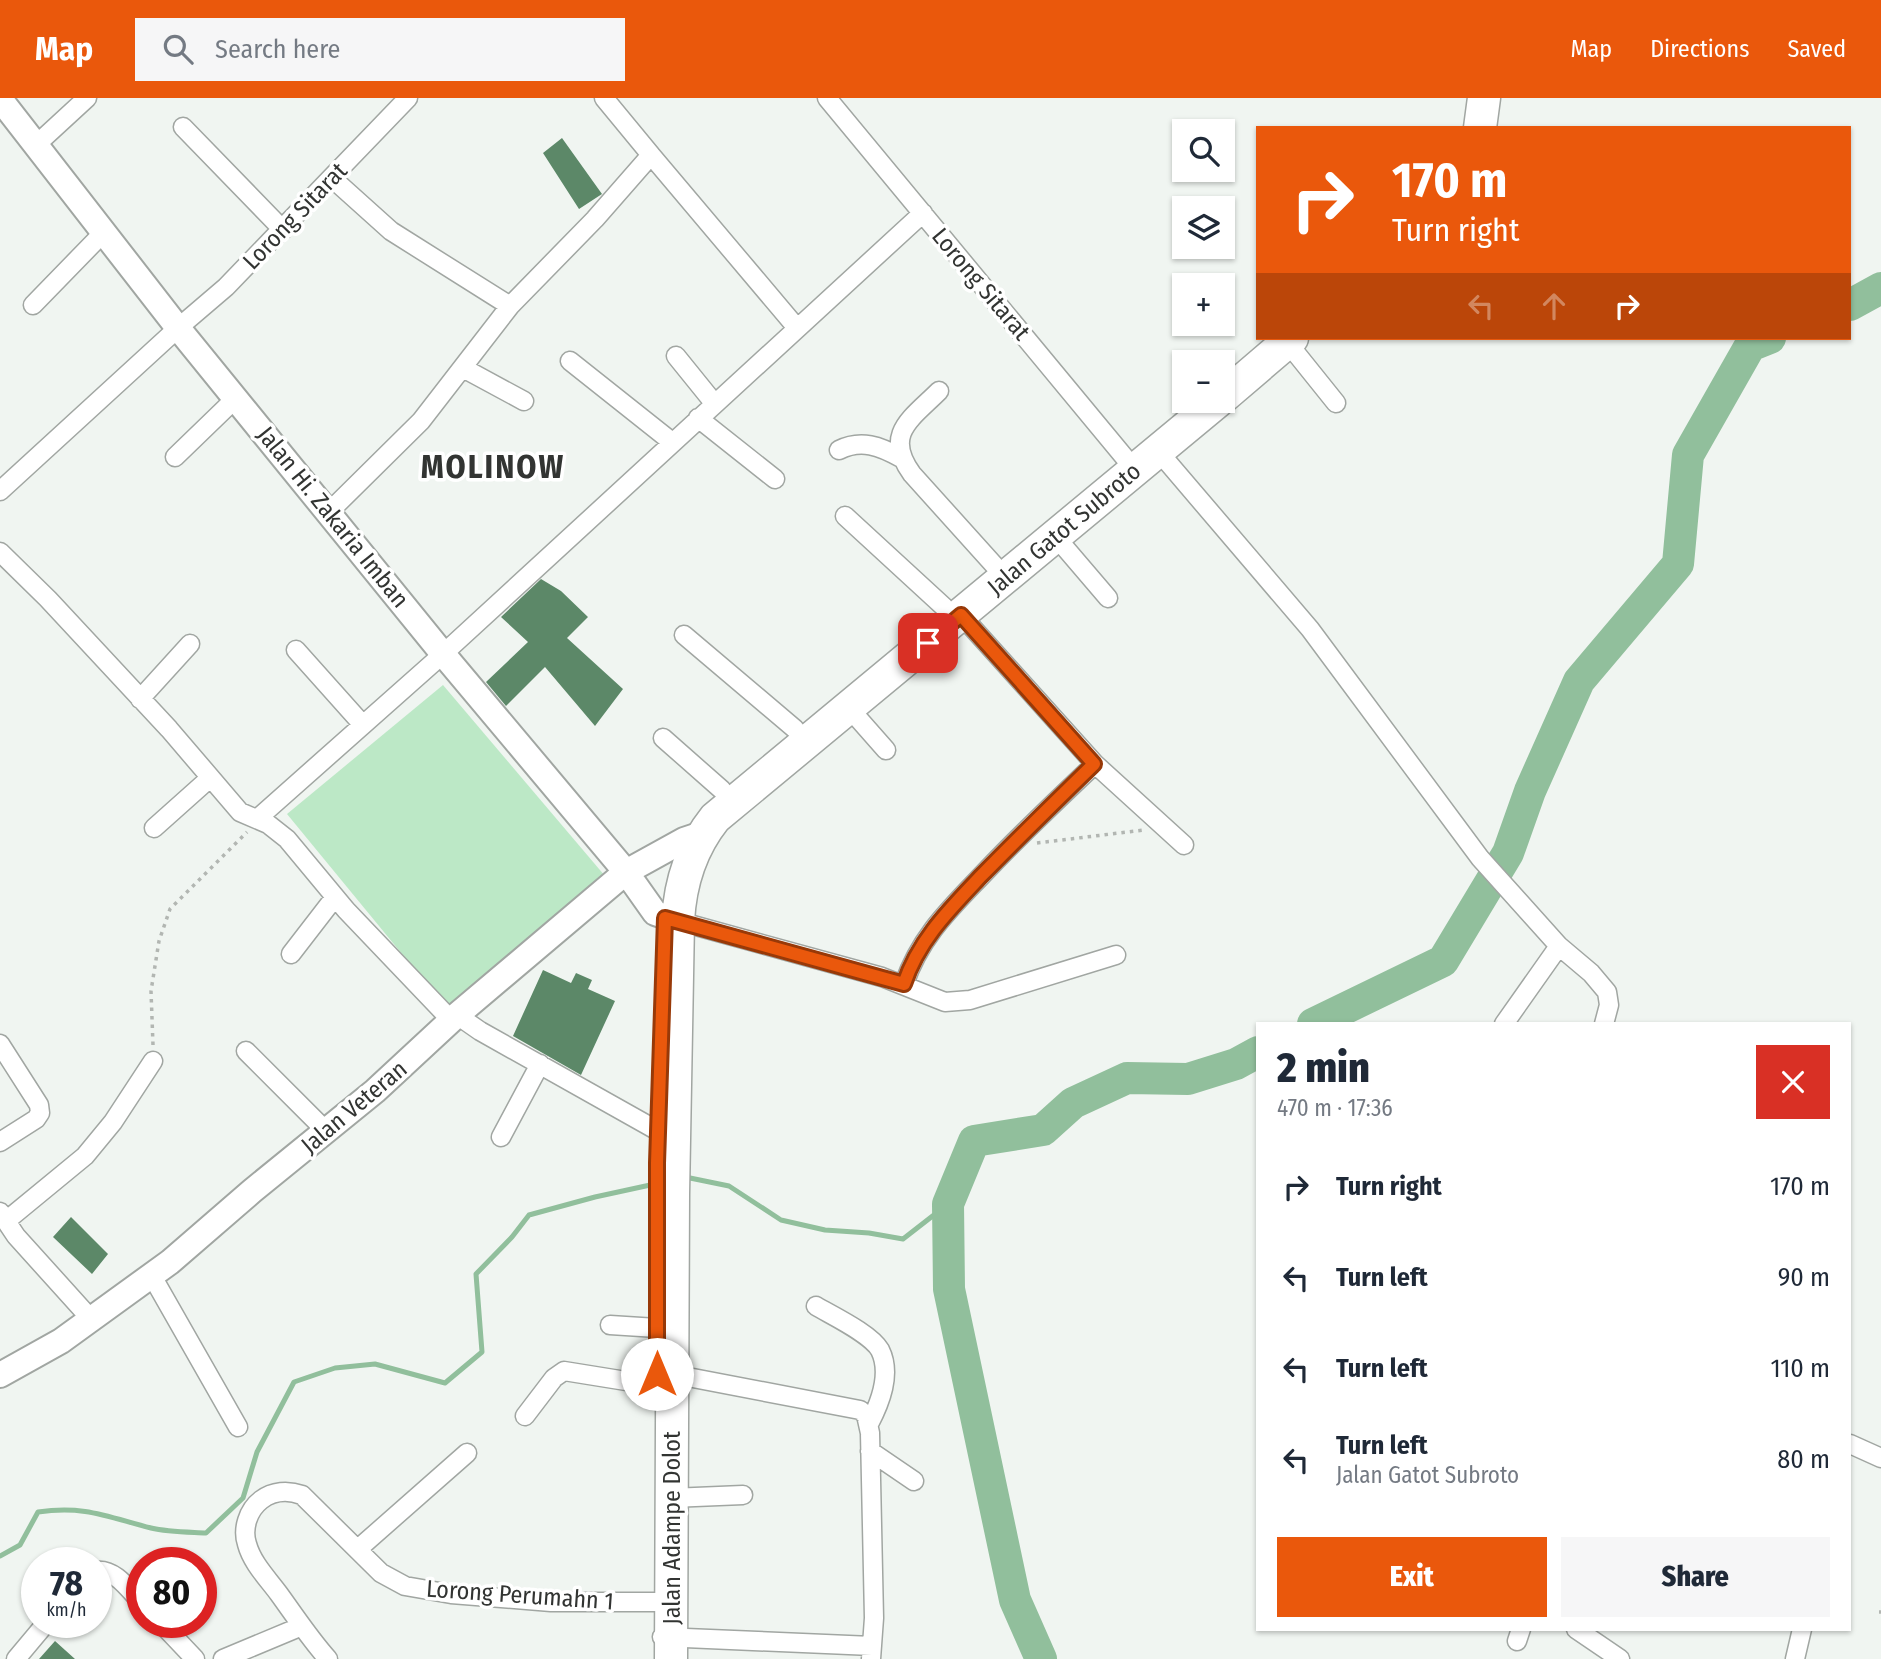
<!DOCTYPE html>
<html lang="en">
<head>
<meta charset="utf-8">
<style>
	body { margin:0; font-family:"Fira Sans Condensed",sans-serif; background:#f6f6f7; color:#1f2937; height:100vh; display:flex; flex-direction:column; font-size:26px; white-space:nowrap }
	* { box-sizing:border-box; margin:0 }
	p { font-size:23px; color:#747a83 }
	.icon { flex:none; width:38px; height:38px; fill:none; stroke:currentColor; stroke-width:2; stroke-linecap:round; stroke-linejoin:round }
	.map { position:relative; flex:1; overflow:hidden }
	.side { position:absolute; left:1256px; top:924px; width:595px; height:609px; display:flex; flex-direction:column; background:#fff; border-radius:0px; box-shadow:0 2px 5px #0004 }
	.side>* { flex:none }
	.hud { position:absolute; left:1256px; top:28px; width:595px; height:214px; border-radius:0px; box-shadow:0 2px 5px #0004; background:#ea580c; color:#fff; overflow:hidden }
	.controls { position:absolute; left:1172px; top:21px; display:grid; gap:14px }
	.controls a { display:grid; place-items:center; width:63px; height:63px; border-radius:0px; background:#fff; box-shadow:0 2px 5px #0004; font-size:35px }
	.speed { position:absolute; left:21px; top:1449px; display:flex; gap:14px; font-size:35px; font-weight:700; text-align:center }
	.speed>* { display:grid; place-content:center; width:91px; height:91px; border-radius:50%; background:#fff; box-shadow:0 2px 5px #0004; line-height:1 }
	.speed small { font-size:18px; font-weight:400 }
	.speed .limit { border:10px solid #d22; background:#fff; color:#111 }
	.pin { position:absolute; display:grid; place-items:center; width:60px; height:60px; color:#fff; margin:-30px; border-radius:14px; box-shadow:0 4px 10px #0006 }
	.me { position:absolute; width:77px; margin:-38px; rotate:0deg; stroke-linejoin:round; filter:drop-shadow(0 0 5px #0008) }
	.turn { display:flex; align-items:center; gap:24px; height:147px; padding:0 21px; font-size:32px }
	.turn .icon { width:91px; height:91px; stroke-width:2.5 }
	.turn b { display:block; font-size:49px; line-height:60px }
	.lanes { display:flex; align-items:center; height:66px; padding:0 21px; background:#0003; justify-content:center; gap:35px; direction:ltr }
	.lanes .off { opacity:.35 }
	.round { display:grid; place-items:center; flex:none; width:74px; height:74px; border-radius:0px; background:#f6f6f7 }
	.overview { display:flex; align-items:center; justify-content:space-between; height:119px; padding:0 21px }
	h1 { font-size:42px; font-weight:800; line-height:52px }
	.action { display:flex; gap:14px; margin-top:auto; padding:14px 21px }
	.action a { flex:1; height:80px; border-radius:0px; background:#ea580c; color:#fff; font-size:28px; font-weight:800; line-height:80px; text-align:center }
	.action a+a { background:#f6f6f7; color:#1f2937 }
	ul { padding:0; list-style:none }
	li { display:flex; align-items:center; gap:21px; height:91px; padding:0 21px }
	li div { flex:1 }
	li b { display:block; font-size:26px }
	li em { font-style:normal }
	header { display:flex; align-items:center; gap:42px; box-sizing:border-box; height:98px; padding:0 35px; background:#ea580c; color:#fff }
	header strong { font-size:33px }
	nav { display:flex; gap:38px; margin-inline-start:auto; font-size:24px }
	.search { width:490px; height:63px; background:#f6f6f7; display:flex; align-items:center; gap:18px; box-sizing:border-box; padding:0 24px; border-radius:0px; color:#747a83; font-size:26px }
	.map>svg:first-child { display:block }
	.green { fill:#bce8c6 }
	.lines { fill:none; stroke-linecap:round; stroke-linejoin:round }
	.stream { stroke:#91bf9c; stroke-width:5 }
	.river { stroke:#91bf9c; stroke-width:32 }
	.building { fill:#5c8868 }
	.street-casing { stroke:#a1a6a2; stroke-width:21 }
	.secondary-casing { stroke:#a1a6a2; stroke-width:28 }
	.highway-casing { stroke:#a1a6a2; stroke-width:35 }
	.path { stroke:#b2b6b2; stroke-width:3.5; stroke-dasharray:3.5 5; stroke-linecap:butt }
	.street { stroke:#fff; stroke-width:18 }
	.secondary { stroke:#fff; stroke-width:24 }
	.highway { stroke:#fff; stroke-width:32 }
	.route-casing { stroke:#983908; stroke-width:18 }
	.route { stroke:#ea580c; stroke-width:12 }
	.labels { text-anchor:middle; stroke-width:7; stroke-linejoin:round; paint-order:stroke }
	.street-label { font-size:24px; fill:#323432; stroke:#fff }
	.district-label { font-size:32px; font-weight:bold; letter-spacing:2px; fill:#323432; stroke:#fff }
</style>
</head>
<body>
<header>
<strong>Map</strong>
<div class="search"><svg class="icon" aria-label="search" viewBox="0 0 24 24"><circle cx="10" cy="10" r="6"/><path d="M15 15l6 6"/></svg>Search here</div>
<nav><a>Map</a><a>Directions</a><a>Saved</a></nav>
</header>
<div class="map">
<svg width="1881" height="1561" viewBox="0 0 1881 1561">
	<rect width="100%" height="100%" fill="#f0f5f1"/>
	<path class="green" d="M443 587 605 778 448 912 287 716Z"/>
	<g class="lines">
		<path class="stream" d="M684 1081 690 1080 729 1088 781 1122 825 1132 869 1135 903 1141 948 1106
			M0 1458 20 1447 38 1414C84 1407 108 1419 151 1430 168 1434 188 1434 206 1435L243 1400 257 1354 294 1284 335 1270 375 1266 445 1285 482 1254 476 1176 512 1139 529 1117 595 1099 664 1084"/>
		<path class="river" d="M1850 207 1881 190
			M1313 926 1443 863 1508 755 1530 693 1579 583 1678 466 1688 357 1750 248 1770 240
			M1041 1561 1015 1502 949 1191 948 1106 974 1043 1043 1032 1073 1005 1127 980 1188 981 1236 966 1258 954"/>
	</g>
	<path class="building" d="M562 40 602 96 579 111 543 55Z
		M541 481 561 493 588 519 567 540 623 591 595 628 545 569 506 608 486 584 528 544 501 519Z
		M543 872 571 885 576 875 592 882 588 891 615 903 581 977 513 938Z
		M71 1119 108 1156 92 1176 53 1139Z
		M55 1543 75 1561H39Z"/>
	<g class="lines">
		<g class="street-casing">
			<path id="street" d="M604 0 651 57
				M827 0 1135 372
				M183 29 283 132
				M37 46 87 0
				M332 80 391 133 510 208
				M33 207 104 134
				M1287 244 1336 305
				M676 258 714 305
				M570 263 672 344
				M463 270 524 303
				M939 293C911 321 883 336 912 376L994 467
				M698 320 775 381
				M839 352C861 341 880 348 901 360
				M1159 354 1310 531 1480 760 1559 848 1591 875 1607 894 1609 907 1604 926
				M175 359 236 300
				M0 393 178 230 226 189 408 0
				M329 414 421 323 510 208 595 121 651 57 797 230
				M845 418 944 509
				M1055 438 1108 500
				M0 454 48 501 169 631 240 714 268 726 287 741 346 812 451 922
				M961 517 1095 666 1184 747
				M684 537 795 631
				M296 552 363 627
				M140 601 190 546
				M849 610 886 652
				M663 640 722 692
				M257 721 443 556 923 115
				M154 730 210 680
				M678 823 882 879 945 904 970 902 1116 857
				M291 856 335 799
				M904 886C921 837 951 810 986 773 1021 736 1058 701 1095 666
				M457 917 480 933 658 1033
				M1504 926 1559 848
				M0 946 39 1007 40 1015 36 1021 0 1044
				M246 953 326 1033
				M501 1039 540 966
				M0 1114 16 1138 90 1220
				M6 1123 85 1058 113 1024 153 963
				M152 1178 238 1329
				M816 1208C833 1218 871 1236 880 1252 892 1276 880 1305 869 1326
				M610 1227 657 1230
				M672 1276 860 1312 866 1317 870 1335 874 1520 871 1561
				M525 1318 554 1280 564 1273 657 1288
				M1850 1346 1881 1360
				M870 1353 914 1383
				M671 1400 743 1397
				M358 1451 467 1355
				M96 1473C115 1470 130 1493 142 1505
				M160 1524 195 1561
				M1576 1531 1620 1561
				M662 1539 872 1548
				M1517 1543 1521 1531
				M16 1561 47 1524
				M223 1561 302 1528
				M328 1561C310 1541 295 1518 279 1496 268 1481 252 1465 247 1446 242 1431 248 1412 261 1402 273 1393 288 1392 302 1397L381 1475 405 1488 451 1496 551 1504H671
				M1795 1561 1802 1531"/>
		</g>
		<g class="secondary-casing">
			<path id="secondary" d="M0 1 178 230 443 556 626 774 655 815 678 823
				M0 1277 61 1243 170 1164 252 1093 375 993 457 917 626 774 684 742 702 736"/>
		</g>
		<g class="highway-casing">
			<path id="highway" d="M1480 30 1484 0
				M1223 299 1292 240
				M671 1561 673 1097 678 823C680 785 691 750 715 720L1218 303"/>
		</g>
		<path class="path" d="M1037 745 1144 732
			M153 947 151 893 159 843 170 811 247 734
			M1879 1514H1881"/>
		<use href="#street" class="street"/>
		<use href="#secondary" class="secondary"/>
		<use href="#highway" class="highway"/>
	</g>
	<g class="lines">
		<g class="route-casing">
			<path id="route" d="M657 1276V1065L665 820 904 886C919 841 950 811 982 777 1019 739 1056 703 1094 666L961 517 928 545"/>
		</g>
		<use href="#route" class="route"/>
	</g>
	<g class="labels">
		<g class="street-label">
			<text transform="translate(295 118) rotate(-46)" y="8">Lorong Sitarat</text>
			<text transform="translate(981 186) rotate(50)" y="8">Lorong Sitarat</text>
			<text transform="translate(333 419) rotate(51)" y="8">Jalan Hi. Zakaria Imban</text>
			<text transform="translate(1064 431) rotate(-40)" y="8">Jalan Gatot Subroto</text>
			<text transform="translate(354 1009) rotate(-40)" y="8">Jalan Veteran</text>
			<text transform="translate(672 1430) rotate(-90)" y="8">Jalan Adampe Dolot</text>
			<text transform="translate(520 1497) rotate(4)" y="8">Lorong Perumahn 1</text>
		</g>
		<g class="district-label">
			<text x="493" y="380">MOLINOW</text>
		</g>
	</g>
</svg>
<div class="controls">
<a><svg class="icon" aria-label="search" viewBox="0 0 24 24"><circle cx="10" cy="10" r="6"/><path d="M15 15l6 6"/></svg></a>
<a><svg class="icon" aria-label="layers" viewBox="0 0 24 24"><path d="M12 4l9 5-9 5-9-5zM3 14l9 5 9-5"/></svg></a>
<a>+</a>
<a>−</a>
</div>
<div class="speed"><div>78<small>km/h</small></div><div class="limit">80</div></div>
<div class="pin" style="left:928px;top:545px;background:#d93025"><svg class="icon" aria-label="arrive" viewBox="0 0 24 24"><path d="M6 21V4h12l-3 4 3 4H6"/></svg></div>
<svg class="me" style="left:657px;top:1276px" viewBox="-20 -20 40 40"><circle r="19" fill="#fff"/><path d="M0-13L10 11 0 6-10 11z" fill="#ea580c"/></svg>
<div class="hud">
<div class="turn"><svg class="icon" aria-label="right" viewBox="0 0 24 24"><path d="M7 20v-9h11M14 6l5 5-5 5"/></svg><div><b>170 m</b>Turn right</div></div>
<div class="lanes"><svg class="icon off" aria-label="left" viewBox="0 0 24 24"><path d="M17 20v-9H6M10 6l-5 5 5 5"/></svg><svg class="icon off" aria-label="ahead" viewBox="0 0 24 24"><path d="M12 20V5M6 11l6-6 6 6"/></svg><svg class="icon" aria-label="right" viewBox="0 0 24 24"><path d="M7 20v-9h11M14 6l5 5-5 5"/></svg></div>
</div>
<section class="side">
<div class="overview"><div><h1>2 min</h1><p>470 m · 17:36</p></div><a class="round" style="background:#d93025;color:#fff"><svg class="icon" aria-label="close" viewBox="0 0 24 24"><path d="M6 6l12 12M18 6L6 18"/></svg></a></div>
<ul>
<li><svg class="icon" aria-label="right" viewBox="0 0 24 24"><path d="M7 20v-9h11M14 6l5 5-5 5"/></svg><div><b>Turn right</b></div><em>170 m</em></li>
<li><svg class="icon" aria-label="left" viewBox="0 0 24 24"><path d="M17 20v-9H6M10 6l-5 5 5 5"/></svg><div><b>Turn left</b></div><em>90 m</em></li>
<li><svg class="icon" aria-label="left" viewBox="0 0 24 24"><path d="M17 20v-9H6M10 6l-5 5 5 5"/></svg><div><b>Turn left</b></div><em>110 m</em></li>
<li><svg class="icon" aria-label="left" viewBox="0 0 24 24"><path d="M17 20v-9H6M10 6l-5 5 5 5"/></svg><div><b>Turn left</b><p>Jalan Gatot Subroto</p></div><em>80 m</em></li>
</ul>
<div class="action"><a>Exit</a><a>Share</a></div>
</section>
</div>
</body>
</html>
